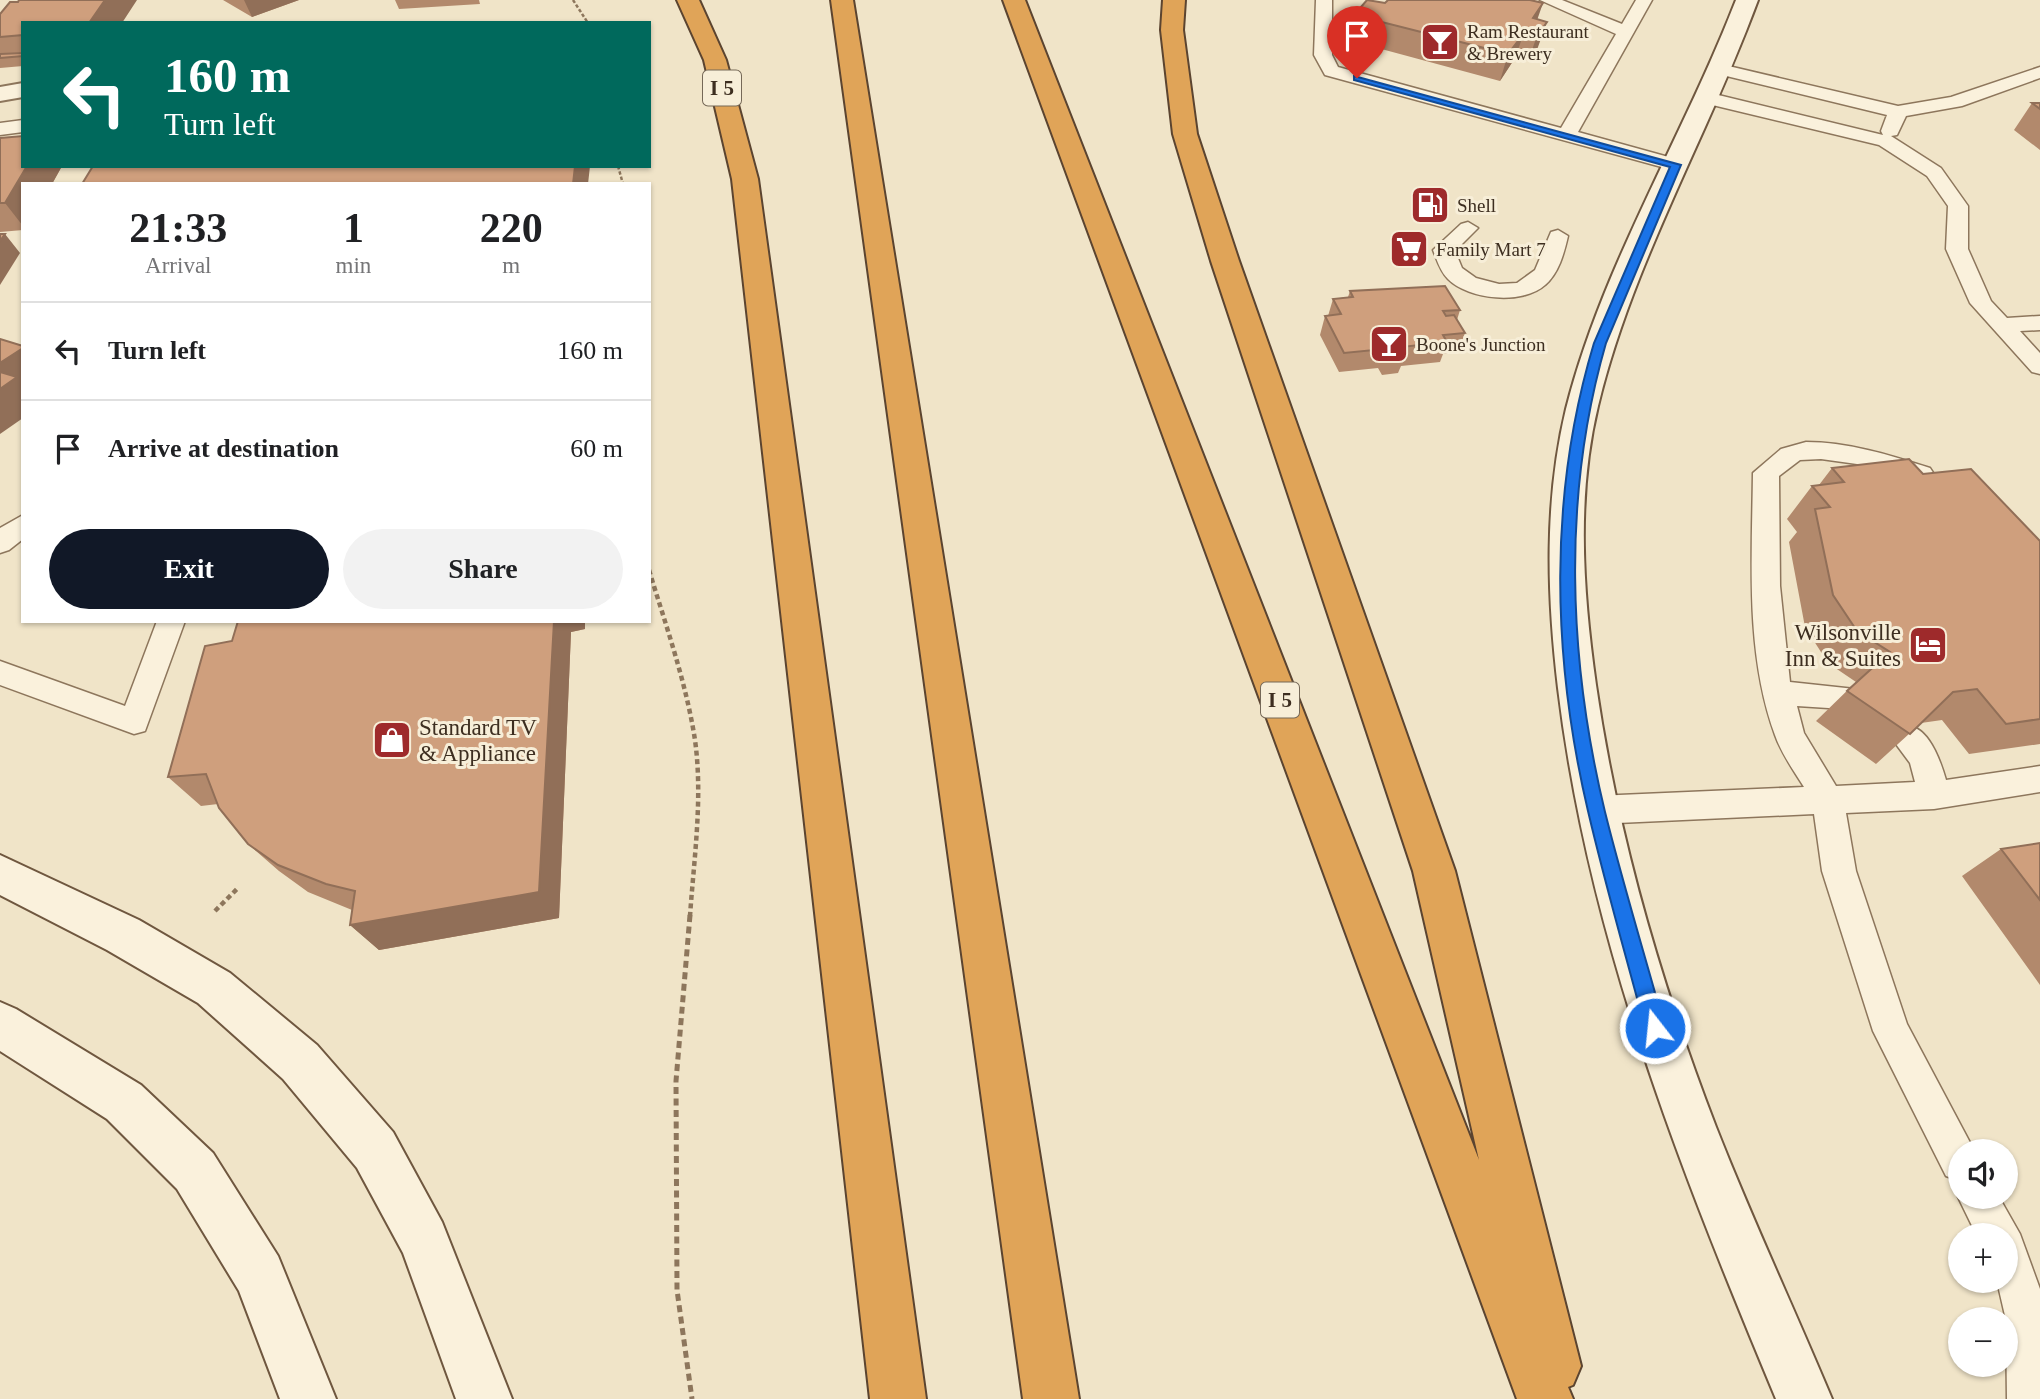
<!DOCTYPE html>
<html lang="en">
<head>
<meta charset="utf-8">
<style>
	body { margin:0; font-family:Georgia,serif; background:#f2f2f2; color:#202124; height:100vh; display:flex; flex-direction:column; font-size:26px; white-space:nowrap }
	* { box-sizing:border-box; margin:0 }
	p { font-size:23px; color:#757577 }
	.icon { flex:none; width:38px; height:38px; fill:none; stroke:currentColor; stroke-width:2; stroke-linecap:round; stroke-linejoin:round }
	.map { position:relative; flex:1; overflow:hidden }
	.drawer { position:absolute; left:21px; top:182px; width:630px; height:441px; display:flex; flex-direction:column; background:#fff; border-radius:0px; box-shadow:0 2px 5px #0004 }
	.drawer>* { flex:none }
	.banner { position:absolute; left:21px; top:21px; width:630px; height:147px; border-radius:0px; box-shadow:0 2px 5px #0004; background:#00695c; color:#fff; overflow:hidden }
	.tools { position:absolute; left:1948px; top:1139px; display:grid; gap:14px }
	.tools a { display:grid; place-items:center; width:70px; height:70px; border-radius:50%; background:#fff; box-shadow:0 2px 5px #0004; font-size:35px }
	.pin { position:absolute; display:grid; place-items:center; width:60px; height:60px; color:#fff; margin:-72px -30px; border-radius:50% 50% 50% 0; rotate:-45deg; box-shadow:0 0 7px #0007 }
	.pin .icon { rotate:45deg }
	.me { position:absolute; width:77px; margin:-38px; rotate:344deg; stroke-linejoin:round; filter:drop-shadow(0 0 5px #0008) }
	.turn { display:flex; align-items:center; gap:24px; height:147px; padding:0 28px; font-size:32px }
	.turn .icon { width:91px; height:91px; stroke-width:2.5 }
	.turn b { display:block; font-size:49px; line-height:60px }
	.eta { display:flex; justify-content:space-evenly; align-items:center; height:119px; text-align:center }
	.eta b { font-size:42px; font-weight:600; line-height:49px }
	.action { display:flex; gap:14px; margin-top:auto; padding:14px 28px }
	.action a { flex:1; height:80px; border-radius:42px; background:#111827; color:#fff; font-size:28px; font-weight:600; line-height:80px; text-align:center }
	.action a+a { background:#f2f2f2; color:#202124 }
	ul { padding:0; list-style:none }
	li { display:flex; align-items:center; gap:21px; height:98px; padding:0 28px; border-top:2px solid #e0e0e0 }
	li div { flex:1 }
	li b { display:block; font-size:26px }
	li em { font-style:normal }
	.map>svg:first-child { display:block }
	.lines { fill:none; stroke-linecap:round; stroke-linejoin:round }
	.lane-casing { stroke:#8d765c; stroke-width:3 }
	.street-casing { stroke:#8d765c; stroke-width:4 }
	.secondary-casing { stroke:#6f573f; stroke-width:4 }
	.highway-casing { stroke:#5b4430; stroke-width:4 }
	.path-far2 { stroke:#8d765c; stroke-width:2.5; stroke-dasharray:3.5 2; stroke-linecap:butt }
	.path-far1 { stroke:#8d765c; stroke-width:4.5; stroke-dasharray:5 3.5; stroke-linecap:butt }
	.path { stroke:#8d765c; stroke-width:5; stroke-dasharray:7 4.5; stroke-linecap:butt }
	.lane { fill:#faf1dc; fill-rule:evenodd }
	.street { fill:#faf1dc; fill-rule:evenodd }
	.secondary { fill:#faf1dc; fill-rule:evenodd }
	.highway { fill:#e0a458; fill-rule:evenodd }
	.wall { fill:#b2896c }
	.shaded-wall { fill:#916f58 }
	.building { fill:#cf9f7d; stroke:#916f58; stroke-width:2 }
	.route { fill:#1a73e8; stroke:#114b97; stroke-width:2 }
	.labels { text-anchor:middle; stroke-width:6; stroke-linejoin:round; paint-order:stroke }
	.far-poi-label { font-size:19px; fill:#3d2e20; stroke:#f7eed8; text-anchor:start }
	.shield { fill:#f7eed8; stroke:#756857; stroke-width:2 }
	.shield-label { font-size:21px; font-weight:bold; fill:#3d2e20 }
	.poi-label { font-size:23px; fill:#3d2e20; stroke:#f7eed8; text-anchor:end }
</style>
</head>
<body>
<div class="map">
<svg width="2040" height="1399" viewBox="0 0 2040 1399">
	<rect width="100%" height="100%" fill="#f0e4c8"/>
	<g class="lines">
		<g class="lane-casing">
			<path id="lane" d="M1316 0H1332V55L1338 67 1561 128 1616 34 1540 0H1562L1622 24 1636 0H1652L1578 132 1683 161 1686 165 1676 171 1669 169 1325 75 1314 55Z
				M1720 64 1898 106 1951 97 2040 67V78L1962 106 1906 116 1897 135 1891 136 1941 168 1968 206V249L1991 301 2007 318 2040 316V330L2020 331 2040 353V374L2032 372 1970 303 1946 249 1948 206 1927 176 1879 145 1700 102 1697 98 1706 92 1883 135 1881 131 1887 115 1714 73 1711 69Z
				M23 120V132L0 135V123Z
				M1468 222 1478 228 1455 251 1462 268 1476 278 1499 284 1517 283 1535 270 1551 232 1558 230 1568 236C1564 253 1559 273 1545 285 1523 305 1469 300 1448 279 1440 271 1437 260 1433 250L1461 224Z
				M1806 442C1848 442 1890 455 1930 468L1934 474 1930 480 1921 483 1857 464 1821 459 1800 460 1779 476 1780 586 1790 682 1855 689 1859 697 1855 705 1844 709 1797 706 1804 733 1836 786 1915 782 1910 763 1890 736 1894 727C1925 716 1939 756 1946 780L2040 766V792L1934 809 1846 813 1856 871 1907 1024 1975 1152H1960V1181L1946 1176 1873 1031 1822 871 1814 814 1596 824 1585 820 1580 810 1585 800 1596 796 1804 787C1794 771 1781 753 1775 735 1745 653 1752 559 1753 473L1781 449Z
				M23 515V539L9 550 0 553V528Z
				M157 621H185L145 731 134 734 0 685V661L125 706Z
				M1960 1193V1197H1999L2020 1234 2040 1289V1399H2007L2006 1320 1997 1281H2006V1236H1977L1958 1197Z"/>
		</g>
		<g class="street-casing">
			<path id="street" d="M23 83V97L0 101V87Z"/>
		</g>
		<g class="secondary-casing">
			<path id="secondary" d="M1736 0H1758C1708 136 1632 264 1598 406 1576 497 1583 593 1596 685 1618 837 1661 984 1716 1127 1752 1219 1794 1308 1832 1399H1776C1680 1169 1588 937 1558 688 1547 595 1544 501 1566 409 1602 266 1683 137 1736 0Z
				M0 855 139 920 230 973 317 1045 393 1132 442 1222 512 1399H456L403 1253 357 1168 283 1079 198 1003 107 950 0 895Z
				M0 1002 16 1009 141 1085 213 1153 278 1256 336 1399H280L239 1291 177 1189 107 1119 0 1051Z"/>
		</g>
		<g class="highway-casing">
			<path id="highway" d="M677 0H699L726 60 758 179 926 1399H870L732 179 704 60Z
				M831 0H853L1079 1399H1023Z
				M1003 0H1025L1479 1160 1413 871 1211 261 1173 134 1161 30 1163 0H1185L1183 30 1197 134 1239 261 1455 871 1581 1366 1573 1385 1568 1387 1573 1399H1517Z"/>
		</g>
		<path class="path-far2" d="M573 0 588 23
			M618 166 623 184"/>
		<path class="path-far1" d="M649 570C666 626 686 682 695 740 703 798 694 858 690 916
			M215 911 238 888"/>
		<path class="path" d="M690 915 676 1081 677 1290 692 1399"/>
		<use href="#lane" class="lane"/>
		<use href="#street" class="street"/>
		<use href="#secondary" class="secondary"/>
		<use href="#highway" class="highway"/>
	</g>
	<path class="wall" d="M223 0H299L252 17Z
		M395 0H479L480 4 399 9Z
		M1385 3 1537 20 1538 47 1528 61 1515 58 1500 81 1348 40 1354 15Z
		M0 14 23 23V66L0 68Z
		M2032 103H2040V150L2014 130Z
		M0 138 23 166H62L52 184H23V230L0 232Z
		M1350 291 1460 310 1457 320 1465 333 1458 352 1443 354 1440 362 1401 366 1398 373 1382 375 1378 368 1339 372 1320 335 1325 316H1328L1333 299 1348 297Z
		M1832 468 1923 474 2040 541V744L1969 754 1942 720 1921 723 1876 764 1816 721 1856 682 1828 663 1805 627 1789 542 1797 532 1787 519 1812 486 1819 485Z
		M585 629 571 632 559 918 379 950 350 925 352 910 308 892 279 871 248 844 218 804 201 806 168 777 205 646Z
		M2040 843V985L1962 876 2001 849Z"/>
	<path class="shaded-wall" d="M105 0H137L122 23H89Z
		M244 0H299L252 17Z
		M1543 3 1534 29 1533 18Z
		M1547 22 1538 47 1528 61 1537 36Z
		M1524 33 1515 58 1500 81 1508 54Z
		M27 166H62L52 184H23V226L5 203Z
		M575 166H590L588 184H573Z
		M5 234 20 253 0 285V241Z
		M23 348V418L0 434V363Z
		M554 621H585V629L571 632 559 918 379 950 350 925Z"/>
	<path class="building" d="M19 0H105L89 23H23V35L0 37V14L10 2H18Z
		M1367 0 1385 3 1388 0H1530L1543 3 1533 18 1547 22 1537 36 1524 33 1508 54 1354 15Z
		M23 53V56L0 58V54Z
		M2032 103H2040V109Z
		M23 136V166H27L5 203H0V138Z
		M93 166H575L573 184H82Z
		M0 234H5L0 241Z
		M1445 286 1460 310 1443 311 1446 316 1454 315 1465 333 1443 335 1447 342 1401 347 1405 354 1388 356 1384 349 1344 353 1325 316 1341 314 1333 299 1353 297 1350 291Z
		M0 339 23 346V348L0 363Z
		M0 372 17 377 0 389Z
		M1909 459 1923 474 1971 469 2040 541V719L2006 724 1977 689 1953 692 1910 734 1847 691 1890 652 1857 631 1833 595 1815 509 1830 507 1812 486 1844 482 1832 468Z
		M238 621H554L539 892 350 925 355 891 326 884 278 865 248 844 219 808 206 774 168 777 205 646 232 641Z
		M2040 843V900L2001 849Z"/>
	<path class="route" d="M1354 76 1681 165 1606 343C1562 495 1568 659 1605 812 1623 884 1645 956 1665 1028L1662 1034 1655 1037 1648 1034 1645 1028C1626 956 1605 884 1588 811 1552 658 1548 495 1594 343L1670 167 1354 80Z"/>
	<defs>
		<g id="bar-square" transform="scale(2.0125)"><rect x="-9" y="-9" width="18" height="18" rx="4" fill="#9e2a2b" stroke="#f7eed8"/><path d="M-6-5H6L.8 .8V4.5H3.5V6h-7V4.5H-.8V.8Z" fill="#fff"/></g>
		<g id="fuel-square" transform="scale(2.0125)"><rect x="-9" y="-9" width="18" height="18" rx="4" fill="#9e2a2b" stroke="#f7eed8"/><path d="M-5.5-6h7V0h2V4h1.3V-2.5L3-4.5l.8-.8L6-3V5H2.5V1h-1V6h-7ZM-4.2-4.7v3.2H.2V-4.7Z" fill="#fff"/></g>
		<g id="supermarket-square" transform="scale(2.0125)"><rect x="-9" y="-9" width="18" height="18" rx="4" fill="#9e2a2b" stroke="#f7eed8"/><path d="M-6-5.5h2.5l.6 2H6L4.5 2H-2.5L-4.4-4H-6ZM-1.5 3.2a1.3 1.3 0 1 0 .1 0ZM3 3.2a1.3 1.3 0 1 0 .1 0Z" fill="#fff"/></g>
		<g id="hotel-square" transform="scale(2.0125)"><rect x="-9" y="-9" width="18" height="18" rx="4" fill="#9e2a2b" stroke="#f7eed8"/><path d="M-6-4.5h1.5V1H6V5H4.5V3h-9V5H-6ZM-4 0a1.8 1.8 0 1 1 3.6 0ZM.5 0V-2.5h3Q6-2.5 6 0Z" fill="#fff"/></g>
		<g id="shop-square" transform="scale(2.0125)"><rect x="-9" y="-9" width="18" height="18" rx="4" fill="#9e2a2b" stroke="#f7eed8"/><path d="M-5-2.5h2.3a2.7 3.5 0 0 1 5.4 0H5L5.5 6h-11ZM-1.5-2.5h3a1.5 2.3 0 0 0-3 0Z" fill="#fff"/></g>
	</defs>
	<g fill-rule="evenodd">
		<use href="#bar-square" x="1440" y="42"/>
		<use href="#fuel-square" x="1430" y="205"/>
		<use href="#supermarket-square" x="1409" y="249"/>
		<use href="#bar-square" x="1389" y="344"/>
		<use href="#hotel-square" x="1928" y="645"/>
		<use href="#shop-square" x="392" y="740"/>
	</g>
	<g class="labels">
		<g class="far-poi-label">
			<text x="1467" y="38">Ram Restaurant<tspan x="1467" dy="22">&amp; Brewery</tspan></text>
			<text x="1457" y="212">Shell</text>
			<text x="1436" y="256">Family Mart 7</text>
			<text x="1416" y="351">Boone's Junction</text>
		</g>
		<g class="shield">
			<rect x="703" y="70.5" width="38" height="35" rx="5"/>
			<rect x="1261" y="682.5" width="38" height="35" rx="5"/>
		</g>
		<g class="shield-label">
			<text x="722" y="95">I 5</text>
			<text x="1280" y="707">I 5</text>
		</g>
		<g class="poi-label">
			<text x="1901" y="640">Wilsonville<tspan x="1901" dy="26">Inn &amp; Suites</tspan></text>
			<text x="419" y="735" text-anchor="start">Standard TV<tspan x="419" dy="26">&amp; Appliance</tspan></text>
		</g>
	</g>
</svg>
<div class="tools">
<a><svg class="icon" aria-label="sound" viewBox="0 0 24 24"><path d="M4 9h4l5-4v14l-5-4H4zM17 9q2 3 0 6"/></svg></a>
<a>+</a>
<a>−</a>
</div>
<div class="pin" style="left:1357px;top:78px;background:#d93025"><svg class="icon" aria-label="arrive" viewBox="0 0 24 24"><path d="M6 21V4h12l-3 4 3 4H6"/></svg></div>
<svg class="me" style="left:1655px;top:1028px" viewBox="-20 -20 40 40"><circle r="17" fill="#1a73e8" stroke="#fff" stroke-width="3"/><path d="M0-11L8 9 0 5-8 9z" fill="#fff"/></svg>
<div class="banner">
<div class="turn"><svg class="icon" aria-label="left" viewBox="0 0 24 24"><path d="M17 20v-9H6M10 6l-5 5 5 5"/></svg><div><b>160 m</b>Turn left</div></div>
</div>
<section class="drawer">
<div class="eta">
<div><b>21:33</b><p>Arrival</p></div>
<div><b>1</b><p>min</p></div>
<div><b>220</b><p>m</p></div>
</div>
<ul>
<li><svg class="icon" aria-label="left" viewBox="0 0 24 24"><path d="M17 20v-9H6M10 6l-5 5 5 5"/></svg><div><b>Turn left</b></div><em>160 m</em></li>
<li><svg class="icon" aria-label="arrive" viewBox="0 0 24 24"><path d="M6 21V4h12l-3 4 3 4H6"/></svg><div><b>Arrive at destination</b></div><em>60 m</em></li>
</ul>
<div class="action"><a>Exit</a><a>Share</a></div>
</section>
</div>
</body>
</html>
